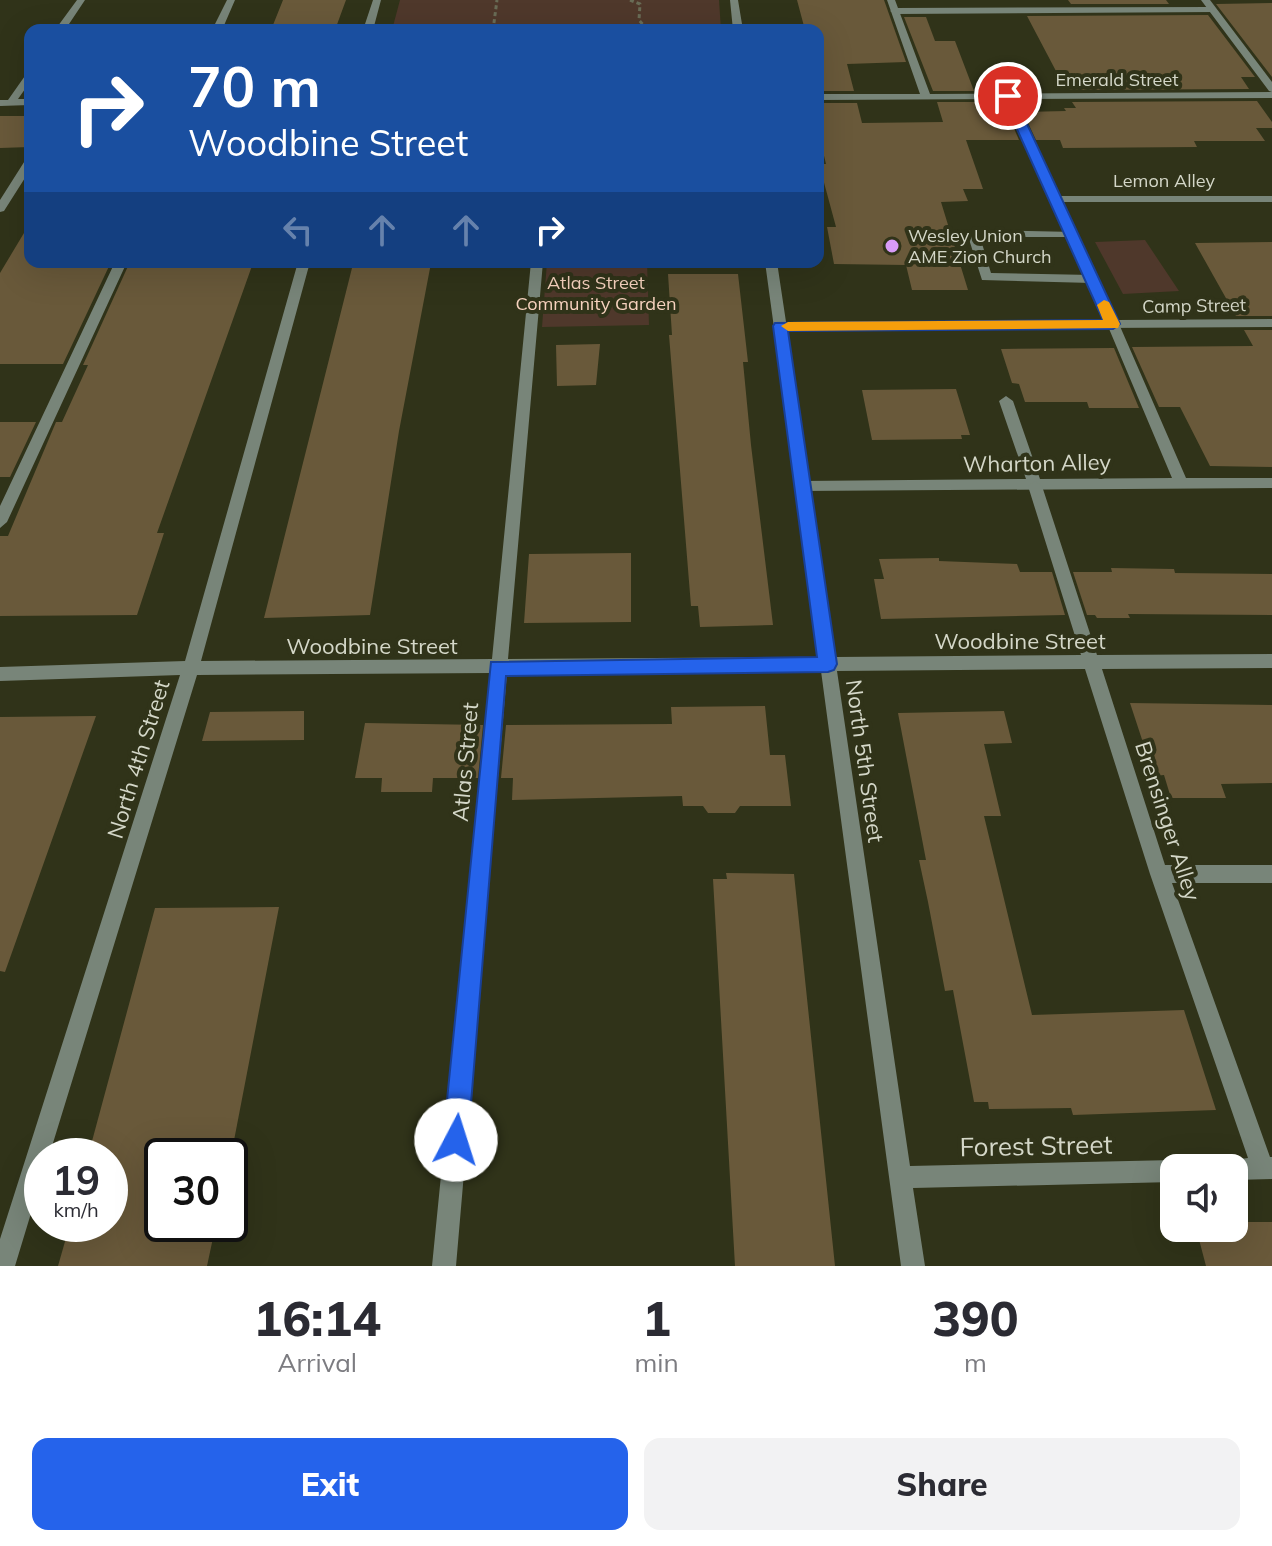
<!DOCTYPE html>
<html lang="en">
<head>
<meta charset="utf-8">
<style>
	body { margin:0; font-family:Mulish,sans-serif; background:#f2f2f3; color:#2b2b33; height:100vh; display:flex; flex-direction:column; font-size:30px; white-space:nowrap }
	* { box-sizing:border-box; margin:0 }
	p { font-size:26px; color:#7c7c81 }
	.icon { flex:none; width:44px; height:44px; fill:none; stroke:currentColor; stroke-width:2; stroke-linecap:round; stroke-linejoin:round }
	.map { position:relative; height:1266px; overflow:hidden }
	.side { display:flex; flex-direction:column; background:#fff; flex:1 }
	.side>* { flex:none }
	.hud { position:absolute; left:24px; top:24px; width:800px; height:244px; border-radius:16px; box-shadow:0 8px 32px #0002; background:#1a4fa0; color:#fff; overflow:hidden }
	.tools { position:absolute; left:1160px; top:1154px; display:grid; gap:16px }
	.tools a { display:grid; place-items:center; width:88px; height:88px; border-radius:16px; background:#fff; box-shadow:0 8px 32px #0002; font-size:40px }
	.speed { position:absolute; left:24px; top:1138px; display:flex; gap:16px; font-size:40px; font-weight:700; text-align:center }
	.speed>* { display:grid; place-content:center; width:104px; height:104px; border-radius:50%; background:#fff; box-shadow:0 8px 32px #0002; line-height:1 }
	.speed small { font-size:20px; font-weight:400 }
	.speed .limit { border:4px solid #111; border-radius:12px; background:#fff; color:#111 }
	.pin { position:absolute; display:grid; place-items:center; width:68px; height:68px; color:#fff; margin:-34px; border:4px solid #fff; border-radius:50%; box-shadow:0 2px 8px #0007 }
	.me { position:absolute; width:88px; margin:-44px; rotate:5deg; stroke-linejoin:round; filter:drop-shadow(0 0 6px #0008) }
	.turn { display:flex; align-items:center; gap:28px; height:168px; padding:0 32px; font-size:36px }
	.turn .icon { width:104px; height:104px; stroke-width:2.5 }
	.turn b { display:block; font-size:56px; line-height:68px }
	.lanes { display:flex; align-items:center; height:76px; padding:0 32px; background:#0003; justify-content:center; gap:40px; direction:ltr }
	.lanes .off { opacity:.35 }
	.eta { display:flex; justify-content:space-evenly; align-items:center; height:136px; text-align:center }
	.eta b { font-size:48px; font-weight:800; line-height:56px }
	.primary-button { display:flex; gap:16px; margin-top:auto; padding:16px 32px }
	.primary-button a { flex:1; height:92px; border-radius:16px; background:#2563eb; color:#fff; font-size:32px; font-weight:800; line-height:92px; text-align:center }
	.primary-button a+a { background:#f2f2f3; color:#2b2b33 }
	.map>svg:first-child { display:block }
	.green { fill:#4f382b }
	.building { fill:#69593a }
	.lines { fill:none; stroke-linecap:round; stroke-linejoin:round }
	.path { stroke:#696c56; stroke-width:3; stroke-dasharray:4 3; stroke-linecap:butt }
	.service { fill:#788579; fill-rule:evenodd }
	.minor { fill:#788579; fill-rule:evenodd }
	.route { fill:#2563eb; stroke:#184099; stroke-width:2 }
	.slow { fill:#f59e0b }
	.poi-dot { fill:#d89bf8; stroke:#303319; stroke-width:3 }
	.labels { text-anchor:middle; stroke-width:8; stroke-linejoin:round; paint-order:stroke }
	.far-street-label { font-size:18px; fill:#d4d7c8; stroke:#303319 }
	.far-poi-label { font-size:18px; fill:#d4d7c8; stroke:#303319; text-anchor:start }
	.far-park-label { font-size:18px; fill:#f7d3bf; stroke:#303319 }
	.street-label { font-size:22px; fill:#d4d7c8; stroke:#303319 }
	.near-street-label { font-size:26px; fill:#d4d7c8; stroke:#303319 }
</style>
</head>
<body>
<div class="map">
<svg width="1272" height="1266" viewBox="0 0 1272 1266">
	<rect width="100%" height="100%" fill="#303319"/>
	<path class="green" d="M400 0H719L721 30H392Z
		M1145 240 1179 291 1123 294 1095 242Z
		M547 262H647L649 325 542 327Z"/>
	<path class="building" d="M283 0H346L335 30H271Z
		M797 0H884L906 62 847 64 854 91H818V30H805Z
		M1068 0H1166L1169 4H1200H1071Z
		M1272 3V77L1216 4Z
		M1208 15 1255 77H1241L1249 89 1066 90 1027 16Z
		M904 17H926L935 41H955L974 91H933Z
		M1257 101 1272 122V128H1256L1265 141H1194L1197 147 1063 148 1060 140H1036L1023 112 1066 111 1064 108H1076L1072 102Z
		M937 102H978L982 113 1007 112 1019 140H966L983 189H963L968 201 941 202 968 290H912L906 265 834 264 827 227H836L819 164H826L818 131V103H857L862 123 943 122Z
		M0 116H30V147L0 148Z
		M30 223V262H111L63 364H0V273Z
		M1272 242V316H1236L1195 243Z
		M253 263 157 533H164L137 615 0 616V536H8L56 422H62L88 365H83L129 264Z
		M431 263 399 431 370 615 264 618 353 264Z
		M668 274H738L748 362H743L751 445 773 625 700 627 698 606H691L669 335H672Z
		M1244 330H1272V467L1210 466 1180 407H1159L1132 347 1253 346Z
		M600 344 596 385 557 386 556 345Z
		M1114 348 1139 408H1089L1087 402H1025L1019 384 1012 383 1001 349Z
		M956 389 970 435H961L962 439 872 440 862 390Z
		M0 422H36L10 477H0Z
		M631 553V622L524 623 529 554Z
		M939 558V561L1017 564 1020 572H1052L1065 615 881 619 874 579H884L879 559Z
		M1111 568 1174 569 1175 573 1272 574V615L1128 614 1130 618H1097L1095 615H1087L1073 572H1112Z
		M1130 703 1272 705V783L1221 784 1226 798H1171L1164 775 1154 776Z
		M765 706 770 755H785L791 806H740L735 813H708L703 806H683L682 796 512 800 513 778H501L506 725 672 724 671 707Z
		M304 711V740L202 741 210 712Z
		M1004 711 1012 743 984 744 1001 816H984L1032 1015 1184 1010 1216 1110 1073 1115 1071 1108 989 1109 988 1102H974L953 990 945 991 928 902 919 860H926L898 713Z
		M96 716 5 972 0 971V717Z
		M365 723 483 725 478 778H433L432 792H381L382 778H355Z
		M726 873 794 874 835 1266H735L713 879H727Z
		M279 907 231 1156H162V1224H216L207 1266H58L70 1224H110V1156H88L155 908Z
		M1234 1222H1272V1266H1206L1196 1228H1234Z"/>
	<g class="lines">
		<path class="path" d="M630 0 640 4 639 20 647 29
			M647 28 690 30
			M493 30 497 0"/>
		<path class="service" d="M1212 7 1215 8V12L895 14 890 11 895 8Z
			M1272 196V202H1055L1049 199 1055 196Z
			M973 230 1075 232V236L1071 237H980L991 273 1092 275 1098 279 1092 283 982 280 967 233Z
			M1113 320 1119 324 1186 478H1272V488L802 491 795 486 802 481 1026 479 999 401 1006 396 1013 401 1040 479 1172 478 1107 324Z"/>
		<path class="minor" d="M77 0H85L65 30H55Z
			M227 0H235L222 30H212Z
			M373 0H381L373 30H363Z
			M730 0H738L743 30H733Z
			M887 0H895L930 94 1272 92V98L1014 99 1117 320 1272 319V327L787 330 835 657 1081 655 1028 486 1035 481 1042 486 1097 655 1272 654V668L1102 669 1165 865H1272V883H1172L1270 1157H1272V1179L1234 1180V1168H1223L1226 1161 1248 1158 1150 874 1085 669 837 671 910 1166 1174 1160 1182 1163 1184 1168H1174V1182L913 1188 925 1266H901L821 671 507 673 456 1266H432L491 673 197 675 49 1156H42V1177L15 1266H0V1239L180 675 0 681V667L185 661 298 262H310L201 661 492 659 531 262H543L508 659 819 657 765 262H777L786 322 1105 320 1004 99 818 100V94H920Z
			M1201 0H1210L1272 82V92L1269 91Z
			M30 72V82L18 99H30V105L0 106V100H8L27 73Z
			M30 158V170L4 211 0 212V200L26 159Z
			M115 262H127L7 522 0 528V506Z"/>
	</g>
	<path class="route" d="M1008 92 1014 96 1120 324 1113 329 788 331 837 664 834 670 828 672 506 676 468 1140 464 1149 456 1153 447 1149 443 1140 491 662 817 657 773 326 775 323 1103 320 1002 96Z"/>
	<path class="slow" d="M1104 300 1109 302 1120 324 1118 328 788 331 781 326 788 322 1103 320 1097 305Z"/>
	<circle class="poi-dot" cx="892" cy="246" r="8"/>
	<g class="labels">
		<g class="far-street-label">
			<text x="1117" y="86">Emerald Street</text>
			<text x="1164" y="187">Lemon Alley</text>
			<text transform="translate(1194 306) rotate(-1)" y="6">Camp Street</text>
		</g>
		<g class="far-poi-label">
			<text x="908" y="242">Wesley Union<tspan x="908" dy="21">AME Zion Church</tspan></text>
		</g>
		<g class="far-park-label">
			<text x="596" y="289">Atlas Street<tspan x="596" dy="21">Community Garden</tspan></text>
		</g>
		<g class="street-label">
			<text transform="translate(1037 463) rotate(-1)" y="8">Wharton Alley</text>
			<text x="1020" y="649">Woodbine Street</text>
			<text x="372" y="654">Woodbine Street</text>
			<text transform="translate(138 759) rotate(-73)" y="8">North 4th Street</text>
			<text transform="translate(865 761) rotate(82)" y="8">North 5th Street</text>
			<text transform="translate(465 762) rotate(-85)" y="8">Atlas Street</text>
			<text transform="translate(1168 821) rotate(72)" y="8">Brensinger Alley</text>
		</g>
		<g class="near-street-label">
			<text transform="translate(1036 1146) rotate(-1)" y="9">Forest Street</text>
		</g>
	</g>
</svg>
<div class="tools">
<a><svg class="icon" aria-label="sound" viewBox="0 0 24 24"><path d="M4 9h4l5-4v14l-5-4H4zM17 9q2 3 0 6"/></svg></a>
</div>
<div class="speed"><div>19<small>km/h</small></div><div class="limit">30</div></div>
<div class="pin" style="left:1008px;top:96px;background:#d93025"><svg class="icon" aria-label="arrive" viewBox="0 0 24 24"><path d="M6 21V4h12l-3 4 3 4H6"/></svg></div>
<svg class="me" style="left:456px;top:1140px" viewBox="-20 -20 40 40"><circle r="19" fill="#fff"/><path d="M0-13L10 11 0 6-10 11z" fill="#2563eb"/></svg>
<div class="hud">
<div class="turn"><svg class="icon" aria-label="right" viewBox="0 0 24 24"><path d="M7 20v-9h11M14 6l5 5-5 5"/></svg><div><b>70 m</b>Woodbine Street</div></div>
<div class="lanes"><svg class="icon off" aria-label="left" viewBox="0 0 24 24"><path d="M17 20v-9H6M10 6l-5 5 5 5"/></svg><svg class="icon off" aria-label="ahead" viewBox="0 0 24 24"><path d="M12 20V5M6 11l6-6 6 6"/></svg><svg class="icon off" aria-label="ahead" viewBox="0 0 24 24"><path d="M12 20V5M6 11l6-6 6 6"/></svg><svg class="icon" aria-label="right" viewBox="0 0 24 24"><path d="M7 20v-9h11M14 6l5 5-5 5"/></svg></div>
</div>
</div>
<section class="side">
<div class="eta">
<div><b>16:14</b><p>Arrival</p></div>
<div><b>1</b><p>min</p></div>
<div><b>390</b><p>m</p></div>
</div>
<div class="primary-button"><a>Exit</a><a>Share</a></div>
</section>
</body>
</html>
